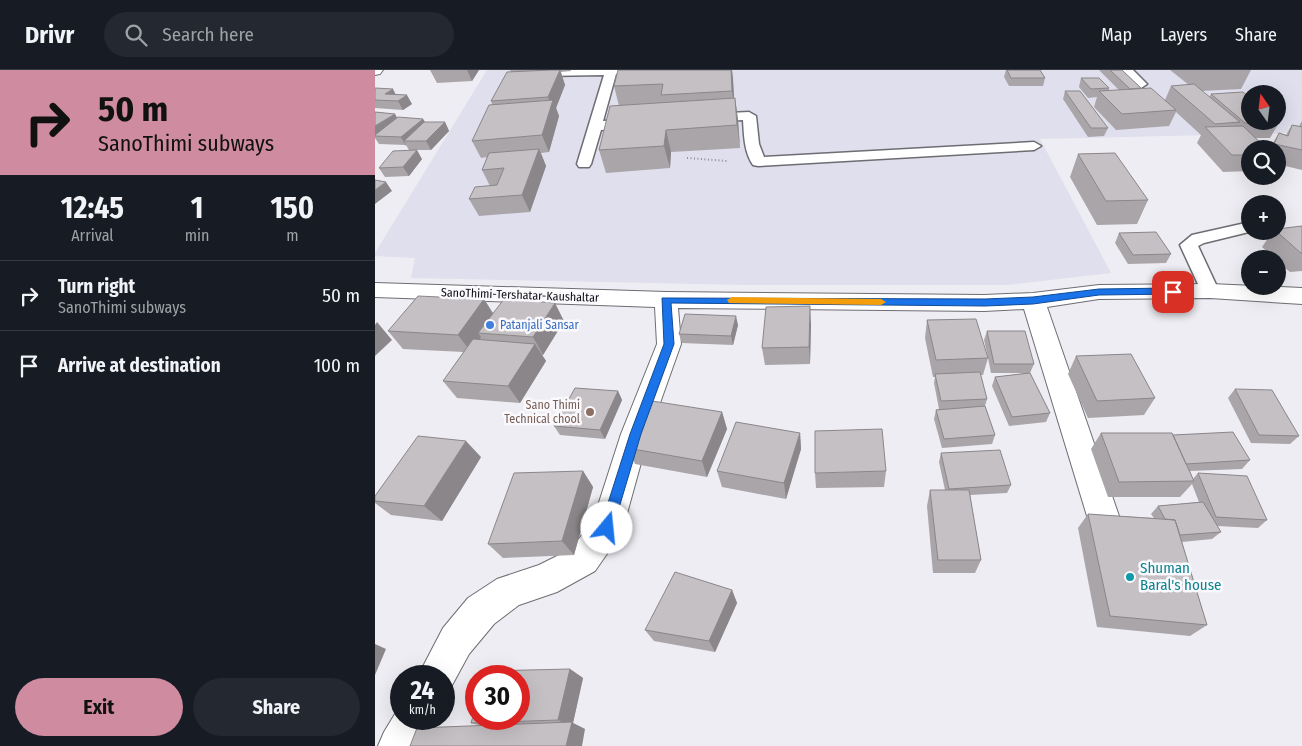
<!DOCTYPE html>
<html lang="en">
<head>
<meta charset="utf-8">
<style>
	body { margin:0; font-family:"Fira Sans Condensed",sans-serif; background:#242831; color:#f1f3f6; height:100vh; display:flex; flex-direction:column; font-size:19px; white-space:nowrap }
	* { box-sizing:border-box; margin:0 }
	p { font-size:16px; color:#9ea1a6 }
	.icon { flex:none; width:28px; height:28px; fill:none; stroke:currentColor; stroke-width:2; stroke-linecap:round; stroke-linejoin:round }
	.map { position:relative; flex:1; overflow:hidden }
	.details { display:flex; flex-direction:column; background:#171b24; width:375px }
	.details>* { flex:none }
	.guide { background:#cf8b9f; color:#111; overflow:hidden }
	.needle { width:32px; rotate:346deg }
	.fabs { position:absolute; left:866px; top:15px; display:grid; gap:10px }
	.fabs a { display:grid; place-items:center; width:45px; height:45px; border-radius:50%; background:#171b24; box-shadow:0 5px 20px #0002; font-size:25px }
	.speed { position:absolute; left:15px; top:595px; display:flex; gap:10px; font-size:25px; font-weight:700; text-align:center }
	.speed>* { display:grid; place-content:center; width:65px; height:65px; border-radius:50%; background:#171b24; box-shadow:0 5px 20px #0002; line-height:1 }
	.speed small { font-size:12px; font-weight:400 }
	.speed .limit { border:8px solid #d22; background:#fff; color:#111 }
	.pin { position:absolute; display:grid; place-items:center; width:42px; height:42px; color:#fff; margin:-21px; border-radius:10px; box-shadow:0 2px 8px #0006 }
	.me { position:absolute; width:55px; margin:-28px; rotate:17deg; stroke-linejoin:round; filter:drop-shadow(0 0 4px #0008) }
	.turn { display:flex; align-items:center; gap:18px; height:105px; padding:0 15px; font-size:22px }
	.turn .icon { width:65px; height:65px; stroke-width:2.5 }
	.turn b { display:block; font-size:35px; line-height:42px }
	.eta { display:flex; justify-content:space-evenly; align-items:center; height:85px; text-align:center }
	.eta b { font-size:30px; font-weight:700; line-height:35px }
	.button { display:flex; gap:10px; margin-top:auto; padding:10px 15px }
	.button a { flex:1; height:58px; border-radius:30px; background:#cf8b9f; color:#111; font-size:20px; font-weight:700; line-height:58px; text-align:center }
	.button a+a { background:#242831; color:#f1f3f6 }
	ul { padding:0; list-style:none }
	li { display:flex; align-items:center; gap:15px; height:70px; padding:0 15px; border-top:1px solid #363941 }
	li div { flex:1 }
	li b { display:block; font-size:19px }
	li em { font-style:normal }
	header { display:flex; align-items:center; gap:30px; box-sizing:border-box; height:70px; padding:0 25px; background:#171b24; border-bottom:1px solid #363941 }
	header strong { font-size:24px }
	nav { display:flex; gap:28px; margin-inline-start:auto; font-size:18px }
	.search { width:350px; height:45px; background:#242831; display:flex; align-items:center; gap:12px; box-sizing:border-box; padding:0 18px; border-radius:28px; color:#9ea1a6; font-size:19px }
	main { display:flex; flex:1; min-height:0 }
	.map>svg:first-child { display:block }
	.built { fill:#dfdfed; fill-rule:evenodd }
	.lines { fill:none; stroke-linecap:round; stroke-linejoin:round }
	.service-casing { stroke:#6d6d73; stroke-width:3 }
	.minor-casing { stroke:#6d6d73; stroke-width:2 }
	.path { stroke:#8e8e93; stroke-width:2; stroke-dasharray:1 2.5; stroke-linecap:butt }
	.service { fill:#fff; fill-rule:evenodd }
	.minor { fill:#fff; fill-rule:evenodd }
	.wall { fill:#a9a5a9 }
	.shaded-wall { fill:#8a8689 }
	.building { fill:#c5c0c4; stroke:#8a8689 }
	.route { fill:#1a73e8; stroke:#114b97 }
	.slow { fill:#f59e0b }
	.shop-dot { fill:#3f7fe0; stroke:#fafafe; stroke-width:2 }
	.education-dot { fill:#8d6e63; stroke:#fafafe; stroke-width:2 }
	.culture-dot { fill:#0f9aa8; stroke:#fafafe; stroke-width:2 }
	.labels { text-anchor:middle; stroke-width:5; stroke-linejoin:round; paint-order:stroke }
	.street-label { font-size:12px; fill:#0d0d0f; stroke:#fafafe }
	.shop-label { font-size:12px; fill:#366cbe; stroke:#fafafe; text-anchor:start }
	.education-label { font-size:12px; fill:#785e54; stroke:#fafafe; text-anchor:end }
	.near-culture-label { font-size:15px; fill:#0d838f; stroke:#fafafe; text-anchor:start }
</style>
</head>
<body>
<header>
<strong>Drivr</strong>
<div class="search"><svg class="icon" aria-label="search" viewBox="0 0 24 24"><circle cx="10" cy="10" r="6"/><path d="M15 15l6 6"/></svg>Search here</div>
<nav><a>Map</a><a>Layers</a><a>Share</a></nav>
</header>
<main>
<section class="details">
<div class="guide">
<div class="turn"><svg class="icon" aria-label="right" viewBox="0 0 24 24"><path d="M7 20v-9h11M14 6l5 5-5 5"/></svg><div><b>50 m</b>SanoThimi subways</div></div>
</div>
<div class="eta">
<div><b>12:45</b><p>Arrival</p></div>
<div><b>1</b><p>min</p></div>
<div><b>150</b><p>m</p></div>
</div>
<ul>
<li><svg class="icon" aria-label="right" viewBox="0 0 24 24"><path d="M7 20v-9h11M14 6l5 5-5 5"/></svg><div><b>Turn right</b><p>SanoThimi subways</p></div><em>50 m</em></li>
<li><svg class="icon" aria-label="arrive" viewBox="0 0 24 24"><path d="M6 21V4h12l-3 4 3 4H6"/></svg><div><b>Arrive at destination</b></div><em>100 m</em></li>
</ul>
<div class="button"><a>Exit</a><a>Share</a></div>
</section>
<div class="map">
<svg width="927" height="676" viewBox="0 0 927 676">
	<rect width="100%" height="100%" fill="#ededf3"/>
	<path class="built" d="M112 0H927V55L913 57 921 63 665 69 736 203 632 215H371L36 208 40 188 0 186V183ZM875 24H902V51H875Z"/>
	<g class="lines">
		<g class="service-casing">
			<path id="service" d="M172 0H254L252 2 241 4 228 51 261 49 268 53 261 57 226 60 216 94 214 97H204L202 94 229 5 168 6 166 4Z
				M745 0H758L772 14 766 18 762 17Z
				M374 42 381 46 384 74 389 87 659 72 666 76 659 80 383 96 378 95C369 82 369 65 368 50L333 52 326 48 333 44Z
				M875 152V161H878L829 173 823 176 844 221 842 225 835 227 828 225 805 175 817 165Z"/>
		</g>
		<g class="minor-casing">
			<path id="minor" d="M0 0H8L5 4 0 5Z
				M0 213 291 222 609 225 658 223 724 215 835 214 927 218V234L835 228 724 229 672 237 744 446 739 456 728 460 717 456 712 446 649 239 609 241 303 238 306 274 274 364 248 458 243 468 220 501 182 522 144 535 119 554 94 584 75 619 69 622V606H43L68 558 93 528 122 509 164 495 196 479 218 451 246 364 282 274 280 237 0 227Z
				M26 634V649H58L45 676H3L9 662Z"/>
		</g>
		<path class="path" d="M312 88 352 91"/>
		<use href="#service" class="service"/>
		<use href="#minor" class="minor"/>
	</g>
	<path class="wall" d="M55 0H104L97 11 62 13Z
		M135 0H196V1L186 2 190 15 181 38 184 46 174 82 166 83 171 96 155 142 104 146 94 129 115 116 107 100 112 87 106 88 97 71 117 34 116 31 136 2Z
		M357 0 359 28H360L363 50 365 78 296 82 295 98 231 103 224 80 244 36 239 16Z
		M631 0H665L670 8 668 16H634L629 7Z
		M724 0H747L766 18 790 30 796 16 814 15 795 0H876L866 19 827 21 834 27 836 24 905 51 895 68H881L875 79V101L848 102 822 73 826 65 801 42 794 56 741 60 719 37 722 27 713 28 704 17 706 8 734 18V21L744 20Z
		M0 18 21 25 37 34 28 40 0 38Z
		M690 21 733 58 729 66 713 67 688 29Z
		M0 42 20 44 22 48 48 49 50 52H70L74 61 56 80H34L31 75 4 74 0 68Z
		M927 51V100L902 94V79H894L904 63 911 65 917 55 924 56Z
		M703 84 773 130 762 154 722 155 695 107Z
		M47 89 34 106 10 107 4 98Z
		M927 156V201L915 202 902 191V189H900L887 177 898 161H902Z
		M744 163 796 184 791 193 753 194 740 173Z
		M109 229 118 243 189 251 168 285H167L171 291 145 333 82 328 68 311 89 282 28 279 13 261Z
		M552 250 613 287 609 270 612 261 659 294 655 303 675 343 671 352 634 356 617 316 620 307 650 303H616L613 288 608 305H605L612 329 610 336 620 365 617 374 567 378 559 349 561 340 564 339 559 313 560 307H558L550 268Z
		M436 254 435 294 390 295 387 278Z
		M363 255 358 275 307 273 304 264Z
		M701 286 780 328 769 345 713 348 693 304Z
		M860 319 924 366 915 374 876 373 853 328Z
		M243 321 247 330 230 369 185 365 179 356Z
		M347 342 352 359 332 407 260 394 252 378Z
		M425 363 426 379 411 429 347 417 342 401Z
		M726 363 798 365 875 390 867 399 815 401 818 409 823 403 892 450 883 458 842 456 846 462 837 469 807 472 832 555 815 566 722 557 703 458 713 444 779 448 776 444 783 436 824 432 817 414 805 427H733L716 379Z
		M566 383 636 415 632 423 595 425 606 490 600 503H558L552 436 555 420H570L564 392Z
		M106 387 67 451 16 445 0 433V426Z
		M208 401 218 417 199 485 128 488 113 474Z
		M511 401 509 417 441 418 440 403Z
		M357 520 362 533 340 582 279 571 270 560Z
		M195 599 208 608 198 653 210 659 103 655 96 653Z"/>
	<path class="shaded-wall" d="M92 0H104L97 11Z
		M185 0 190 15 181 38 184 46 174 82 167 65 176 35 173 27Z
		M356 0H357L358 8 360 43 357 21Z
		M18 19 22 27 10 24Z
		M32 25 37 34 28 40 23 31Z
		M360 28 363 50 365 78 362 55Z
		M20 44 25 53 0 66V56Z
		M48 49 53 57 29 71 31 75V76L26 67Z
		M70 52 74 61 56 80 51 71Z
		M291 60 296 82 295 98 289 76Z
		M164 79 171 96 155 142 147 125Z
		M42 80 47 89 34 106 28 97Z
		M11 112 17 121 0 134V120Z
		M109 229 120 247 103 263 106 267 96 282 83 265Z
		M180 233 189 251 168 285 158 267Z
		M435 236 436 254 435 294 434 277Z
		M361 246 363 255 358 275 356 266Z
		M2 252 17 270 0 286V255Z
		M160 274 171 291 145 333 133 316Z
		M243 321 247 330 230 369 225 360Z
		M347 342 352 359 332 407 327 391Z
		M425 363 426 379 411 429 409 413Z
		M91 371 106 387 67 451 49 436Z
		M208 401 218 417 199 485 187 471Z
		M357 520 362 533 340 582 334 571Z
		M0 574 11 579 0 605Z
		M195 599 208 608 198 653 210 659 207 676H191L195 657 183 650Z"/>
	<path class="building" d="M176 0H185L173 27 116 31 132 2Z
		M243 0H356L357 21 286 25 288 14 239 16Z
		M632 0H665L670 8H636Z
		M735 0H747L766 18 755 19Z
		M706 8H724L734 18 716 19Z
		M819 14 865 52 840 54 796 16Z
		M0 18 18 19 10 24 32 25 23 31 0 30Z
		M776 18 801 40 747 44 724 21Z
		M690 21H705L733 58H716Z
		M868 22 875 28V51H902V50L905 51 870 53 836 24Z
		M360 28 362 55 291 60 289 76 224 80 235 36Z
		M178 30 167 65 97 71 114 35Z
		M0 42 20 44 0 56Z
		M23 47 48 49 26 67 0 66V65Z
		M49 52H70L51 71H29Z
		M917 55 927 57V80L899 74 904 63 913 66Z
		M868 56 892 79H875V85H857L830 57Z
		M164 79 147 125 94 129 100 117 122 115 129 98 107 100 114 83Z
		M42 80 28 97 4 98 18 81Z
		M740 83 773 130 731 131 703 84Z
		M0 110 11 112 0 120Z
		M927 156V184L901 161H902V159Z
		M781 162 796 184 758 185 744 163Z
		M43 226 109 229 83 265 13 261Z
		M129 229 180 233 158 267 103 263Z
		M435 236 434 277 387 278 391 237Z
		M310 244 361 246 356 266 304 264Z
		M601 249 613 288 561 290 552 250Z
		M612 261H650L659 294H619Z
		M98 269 160 274 133 316 68 311Z
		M756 284 780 328 722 331 701 286Z
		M605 302 612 329 566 331 560 304Z
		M655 303 675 343 637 347 620 307Z
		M200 318 243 321 225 360 179 356Z
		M860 319 897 320 924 366 884 365Z
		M277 331 347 342 327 391 252 378Z
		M610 336 620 365 569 369 561 340Z
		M361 352 425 363 409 413 342 401Z
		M507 359 511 401 440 403V361Z
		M858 362 875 390 811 394 798 365Z
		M726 363H797L819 411 744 412Z
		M43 366 91 371 49 436 0 431V426Z
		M625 380 636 415 574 419 566 383Z
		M208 401 187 471 113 474 139 403Z
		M823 403 872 406 892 450 841 447Z
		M555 420H594L606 490H563Z
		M828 432 846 462 805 465 800 450 790 449 783 436Z
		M713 444 800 450 832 555 735 546Z
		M300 502 357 520 334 571 270 560Z
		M195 599 183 650 96 653 101 636V649H144V606H111L113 601Z
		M197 652 191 676H35L42 658Z"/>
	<path class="route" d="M798 218 801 219V224L724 225 658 234 610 236 296 233 299 274 266 364 238 458 236 462 232 464 227 462 225 458 255 364 289 274 287 228 610 229 658 227 724 219Z"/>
	<path class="slow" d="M357 227 506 229 511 232 506 235 354 233 352 230Z"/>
	<circle class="shop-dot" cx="115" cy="255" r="5"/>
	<circle class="education-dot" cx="215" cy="342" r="5"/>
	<circle class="culture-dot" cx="755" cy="507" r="5"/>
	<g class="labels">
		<g class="street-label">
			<text transform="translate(145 225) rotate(2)" y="4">SanoThimi-Tershatar-Kaushaltar</text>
		</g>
		<g class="shop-label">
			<text x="125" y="259">Patanjali Sansar</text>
		</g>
		<g class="education-label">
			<text x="205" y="339">Sano Thimi<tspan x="205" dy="14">Technical chool</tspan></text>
		</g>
		<g class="near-culture-label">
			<text x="765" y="503">Shuman<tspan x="765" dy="17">Baral's house</tspan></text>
		</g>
	</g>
</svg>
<div class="fabs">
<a><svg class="needle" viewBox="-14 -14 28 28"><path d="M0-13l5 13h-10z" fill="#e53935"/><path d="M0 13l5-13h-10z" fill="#9ea1a6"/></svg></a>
<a><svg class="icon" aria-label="search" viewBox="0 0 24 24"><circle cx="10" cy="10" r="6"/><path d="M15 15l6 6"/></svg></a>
<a>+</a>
<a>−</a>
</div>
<div class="speed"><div>24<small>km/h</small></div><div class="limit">30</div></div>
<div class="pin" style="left:798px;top:222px;background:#d93025"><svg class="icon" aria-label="arrive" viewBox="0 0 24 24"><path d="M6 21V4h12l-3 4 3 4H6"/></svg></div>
<svg class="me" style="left:232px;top:458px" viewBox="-20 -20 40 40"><circle r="19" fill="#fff"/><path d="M0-13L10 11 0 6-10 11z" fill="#1a73e8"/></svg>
</div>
</main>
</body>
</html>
